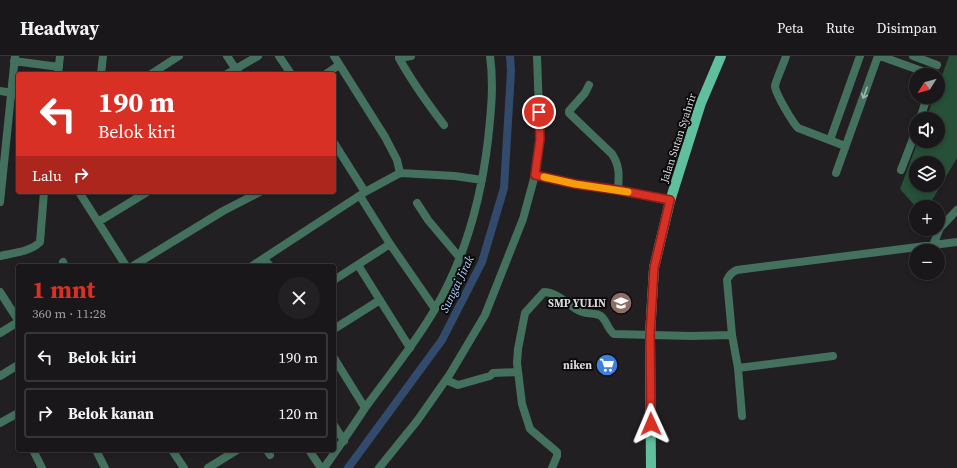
<!DOCTYPE html>
<html lang="id">
<head>
<meta charset="utf-8">
<style>
	body { margin:0; font-family:"Source Serif 4",serif; background:#232023; color:#f1f3f6; height:100vh; display:flex; flex-direction:column; font-size:15px; white-space:nowrap }
	* { box-sizing:border-box; margin:0 }
	p { font-size:13px; color:#9f9fa2 }
	.icon { flex:none; width:22px; height:22px; fill:none; stroke:currentColor; stroke-width:2; stroke-linecap:round; stroke-linejoin:round }
	.map { position:relative; flex:1; overflow:hidden }
	.details { position:absolute; left:16px; top:208px; width:320px; height:188px; display:flex; flex-direction:column; background:#1a171a; border-radius:4px; box-shadow:0 2px 6px #0003,0 0 0 1px #383639 }
	.details>* { flex:none }
	.top-card { position:absolute; left:16px; top:16px; width:320px; height:122px; border-radius:4px; box-shadow:0 2px 6px #0003,0 0 0 1px #383639; background:#d93025; color:#fff; overflow:hidden }
	.needle { width:26px; rotate:233deg }
	.fabs { position:absolute; left:909px; top:12px; display:grid; gap:8px }
	.fabs a { display:grid; place-items:center; width:36px; height:36px; border-radius:50%; background:#1a171a; box-shadow:0 2px 6px #0003,0 0 0 1px #383639; font-size:20px }
	.pin { position:absolute; display:grid; place-items:center; width:34px; height:34px; color:#fff; margin:-17px; border:2px solid #fff; border-radius:50%; box-shadow:0 1px 4px #0007 }
	.me { position:absolute; width:44px; margin:-22px; rotate:359deg; stroke-linejoin:round; filter:drop-shadow(0 0 3px #0008) }
	.turn { display:flex; align-items:center; gap:14px; height:84px; padding:0 16px; font-size:18px }
	.turn .icon { width:52px; height:52px; stroke-width:2.5 }
	.turn b { display:block; font-size:28px; line-height:34px }
	.then { display:flex; align-items:center; height:38px; padding:0 16px; background:#0003; gap:8px; font-size:15px }
	.round { display:grid; place-items:center; flex:none; width:42px; height:42px; border-radius:21px; background:#232023 }
	.summary { display:flex; align-items:center; justify-content:space-between; height:68px; padding:0 16px }
	h1 { font-size:24px; font-weight:700; line-height:30px; color:#d93025 }
	ul { padding:0; list-style:none }
	li { display:flex; align-items:center; gap:12px; height:50px; margin:0 8px 6px; padding:0 8px; border:2px solid #383639; border-radius:4px }
	li div { flex:1 }
	li b { display:block; font-size:15px }
	li em { font-style:normal }
	header { display:flex; align-items:center; gap:24px; box-sizing:border-box; height:56px; padding:0 20px; background:#1a171a; border-bottom:1px solid #383639 }
	header strong { font-size:19px }
	nav { display:flex; gap:22px; margin-inline-start:auto; font-size:14px }
	.map>svg:first-child { display:block }
	.forest { fill:#265037; fill-rule:evenodd }
	.lines { fill:none; stroke-linecap:round; stroke-linejoin:round }
	.canal { stroke:#324b6c; stroke-width:8 }
	.minor { stroke:#44705e; stroke-width:8 }
	.major { stroke:#60c09d; stroke-width:10 }
	.oneway { stroke:#a6b4af }
	.route-casing { stroke:#8d1f18; stroke-width:10 }
	.route { stroke:#d93025; stroke-width:7 }
	.slow { stroke:#f59e0b; stroke-width:7 }
	.labels { text-anchor:middle; stroke-width:4; stroke-linejoin:round; paint-order:stroke }
	.street-label { font-size:11px; fill:#dbd9db; stroke:#0b0a0b }
	.poi-label { font-size:11px; font-weight:bold; fill:#dbd9db; stroke:#0b0a0b; text-anchor:end }
	.water-label { font-size:12px; font-style:italic; fill:#accffe; stroke:#0b0a0b }
</style>
</head>
<body>
<header>
<strong>Headway</strong>
<nav><a>Peta</a><a>Rute</a><a>Disimpan</a></nav>
</header>
<div class="map">
<svg width="957" height="412" viewBox="0 0 957 412">
	<rect width="100%" height="100%" fill="#221f22"/>
	<path class="forest" d="M949 0H957V102L928 151H916L900 133 918 85H938V63H926L934 41H938V31ZM916 107H938V129H916Z"/>
	<g class="lines">
		<path class="canal" d="M348 412 442 284 482 206 504 132 511 15 510 0"/>
		<path class="minor" d="M227 0 239 18
			M279 0 291 18
			M411 0 399 2C412 26 428 48 444 69
			M786 0C784 7 776 24 775 30 775 37 793 67 798 72L845 90
			M880 0 933 19
			M913 0 937 9
			M14 5 59 11
			M58 18 60 0
			M101 18 103 0
			M151 18 179 0
			M227 18 258 0
			M326 18 339 9
			M589 29 585 37 569 55V57L612 98C620 110 619 120 618 134
			M0 35 18 38
			M920 63 927 41
			M830 84 860 0
			M334 87 365 136
			M901 114 916 75
			M400 117 455 120 482 124
			M836 117 878 0
			M535 119 575 128 618 134 670 145
			M79 136 126 210
			M360 140 390 188 435 253
			M0 146 15 0
			M417 147 428 164 460 202
			M98 166 147 136
			M933 189 940 172 957 154
			M0 200C13 197 30 196 40 186L44 136
			M264 203 270 210
			M63 206 65 210
			M358 209 410 292
			M133 210 223 155 260 136
			M252 210 365 136 400 117 397 104 385 81 334 0
			M334 224 390 188
			M0 236 18 264
			M334 273 380 244
			M0 277 18 266
			M334 302 365 352
			M738 312 833 300
			M0 320 18 309
			M446 324 458 329 490 320 493 317 518 316
			M742 360 738 312 732 279 727 224C729 219 732 216 737 214L957 186
			M0 367 18 357
			M334 369 344 385
			M33 394 42 412
			M96 394 105 412
			M172 394 184 412
			M267 394 270 399
			M309 394 321 412
			M208 412 237 394
			M324 412C338 392 352 372 365 352 389 319 415 288 435 253 465 202 481 143 488 84 491 56 494 28 490 0
			M379 412 417 365 450 318 485 259 523 163 535 119 540 83 537 0
			M552 412 557 400V396L530 373 522 348 517 307 518 293 525 257 544 236C557 236 569 250 580 255 587 259 595 256 601 260 607 265 608 274 614 278L691 280 732 279"/>
		<path class="major" d="M651 412 650 279 654 212 670 145 701 47 721 0"/>
	</g>
	<defs><path id="oneway-shaft" d="M-6 0H5M1.5-3L5.5 0L1.5 3" fill="none" stroke-width="1.6" stroke-linecap="round" stroke-linejoin="round"/></defs>
	<use class="oneway" href="#oneway-shaft" transform="translate(865 37) rotate(110)"/>
	<g class="lines">
		<g class="route-casing">
			<path id="route" d="M539 56 540 83 535 119 575 128 618 134 670 144 654 212 650 279 651 368"/>
		</g>
		<use href="#route" class="route"/>
		<path class="slow" d="M544 121 575 128 628 136"/>
	</g>
	<defs>
		<g id="school-disc" transform="scale(1.15)"><circle r="9.5" fill="#8d6e63" stroke="#0b0a0b"/><path d="M0-5L7-2L0 1L-7-2ZM-4 1L0 2.5L4 1V4Q0 6-4 4Z" fill="#fff"/></g>
		<g id="supermarket-disc" transform="scale(1.15)"><circle r="9.5" fill="#3f7fe0" stroke="#0b0a0b"/><path d="M-6-5.5h2.5l.6 2H6L4.5 2H-2.5L-4.4-4H-6ZM-1.5 3.2a1.3 1.3 0 1 0 .1 0ZM3 3.2a1.3 1.3 0 1 0 .1 0Z" fill="#fff"/></g>
	</defs>
	<g fill-rule="evenodd">
		<use href="#school-disc" x="621" y="247"/>
		<use href="#supermarket-disc" x="607" y="309"/>
	</g>
	<g class="labels">
		<g class="street-label">
			<text transform="translate(678 82) rotate(-72)" y="4">Jalan Sutan Syahrir</text>
		</g>
		<g class="poi-label">
			<text x="606" y="251">SMP YULIN</text>
			<text x="592" y="313">niken</text>
		</g>
		<g class="water-label">
			<text transform="translate(457 228) rotate(-64)" y="4">Sungai Jirak</text>
		</g>
	</g>
</svg>
<div class="fabs">
<a><svg class="needle" viewBox="-14 -14 28 28"><path d="M0-13l5 13h-10z" fill="#e53935"/><path d="M0 13l5-13h-10z" fill="#9f9fa2"/></svg></a>
<a><svg class="icon" aria-label="sound" viewBox="0 0 24 24"><path d="M4 9h4l5-4v14l-5-4H4zM17 9q2 3 0 6"/></svg></a>
<a><svg class="icon" aria-label="layers" viewBox="0 0 24 24"><path d="M12 4l9 5-9 5-9-5zM3 14l9 5 9-5"/></svg></a>
<a>+</a>
<a>−</a>
</div>
<div class="pin" style="left:539px;top:56px;background:#d93025"><svg class="icon" aria-label="arrive" viewBox="0 0 24 24"><path d="M6 21V4h12l-3 4 3 4H6"/></svg></div>
<svg class="me" style="left:651px;top:368px" viewBox="-20 -20 40 40"><path d="M0-17L14 15 0 8-14 15z" fill="#d93025" stroke="#fff" stroke-width="4"/></svg>
<div class="top-card">
<div class="turn"><svg class="icon" aria-label="left" viewBox="0 0 24 24"><path d="M17 20v-9H6M10 6l-5 5 5 5"/></svg><div><b>190 m</b>Belok kiri</div></div>
<div class="then">Lalu<svg class="icon" aria-label="right" viewBox="0 0 24 24"><path d="M7 20v-9h11M14 6l5 5-5 5"/></svg></div>
</div>
<section class="details">
<div class="summary"><div><h1>1 mnt</h1><p>360 m · 11:28</p></div><a class="round"><svg class="icon" aria-label="close" viewBox="0 0 24 24"><path d="M6 6l12 12M18 6L6 18"/></svg></a></div>
<ul>
<li><svg class="icon" aria-label="left" viewBox="0 0 24 24"><path d="M17 20v-9H6M10 6l-5 5 5 5"/></svg><div><b>Belok kiri</b></div><em>190 m</em></li>
<li><svg class="icon" aria-label="right" viewBox="0 0 24 24"><path d="M7 20v-9h11M14 6l5 5-5 5"/></svg><div><b>Belok kanan</b></div><em>120 m</em></li>
</ul>
</section>
</div>
</body>
</html>
